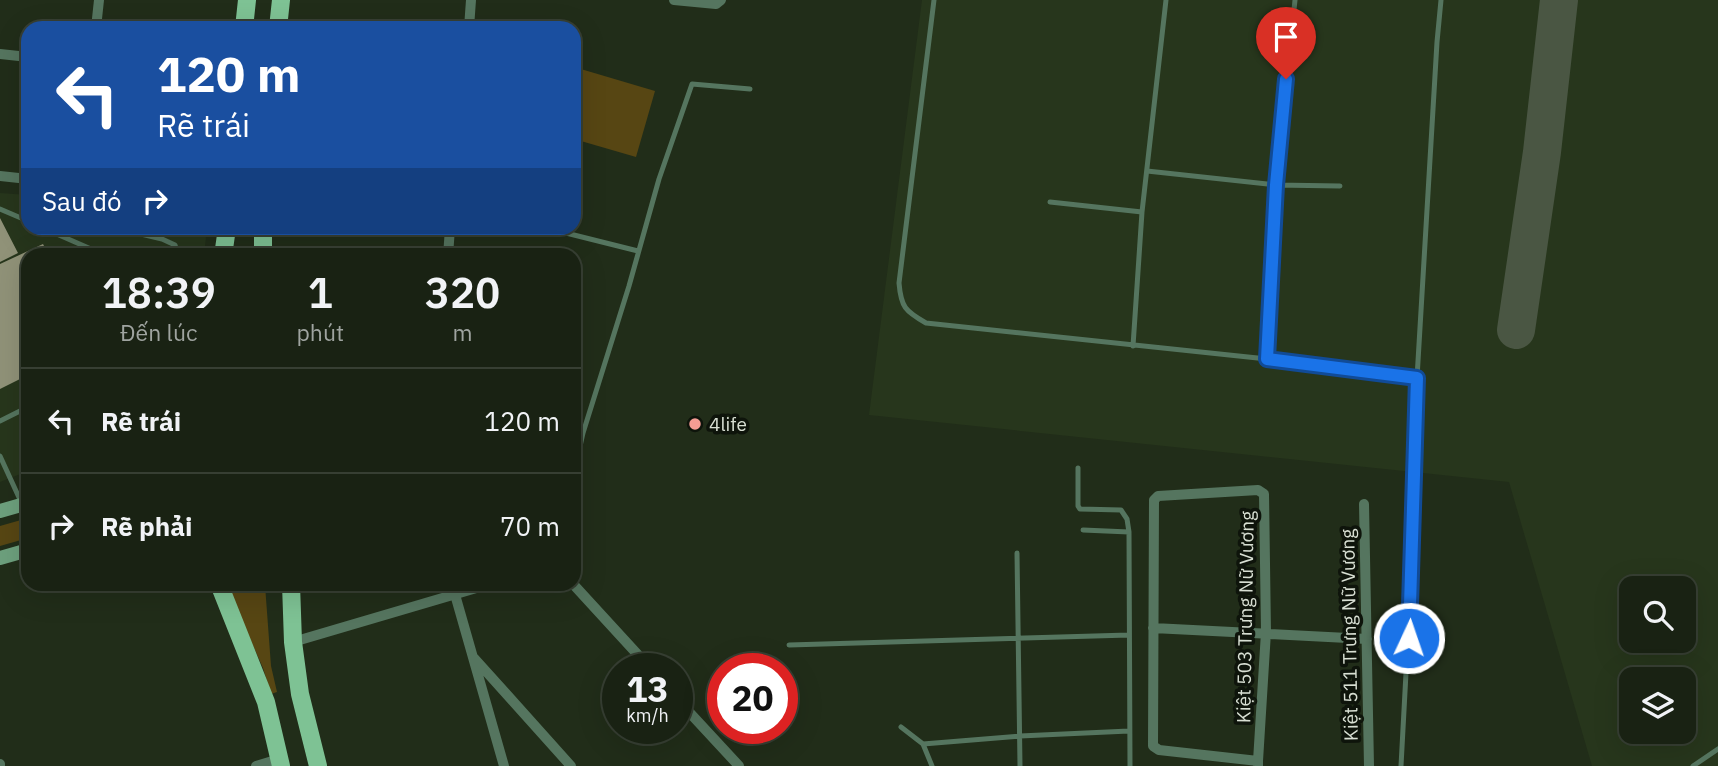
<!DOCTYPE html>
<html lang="vi">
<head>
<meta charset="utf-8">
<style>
	body { margin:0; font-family:"IBM Plex Sans",sans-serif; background:#222a1c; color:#f1f3f6; height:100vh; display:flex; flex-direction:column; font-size:26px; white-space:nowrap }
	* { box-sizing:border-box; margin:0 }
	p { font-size:23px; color:#9fa4a0 }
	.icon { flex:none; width:38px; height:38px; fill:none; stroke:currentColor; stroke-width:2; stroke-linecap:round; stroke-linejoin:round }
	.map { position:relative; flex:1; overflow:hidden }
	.side { position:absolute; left:21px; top:248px; width:560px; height:343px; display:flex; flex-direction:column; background:#192213; border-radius:21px; box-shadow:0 7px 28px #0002,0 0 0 2px #373f33 }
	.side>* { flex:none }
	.top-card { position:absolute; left:21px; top:21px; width:560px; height:214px; border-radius:21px; box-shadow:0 7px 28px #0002,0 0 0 2px #373f33; background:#1a4fa0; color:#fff; overflow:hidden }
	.controls { position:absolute; left:1619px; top:576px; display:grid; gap:14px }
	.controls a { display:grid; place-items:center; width:77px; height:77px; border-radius:14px; background:#192213; box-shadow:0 7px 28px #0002,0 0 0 2px #373f33; font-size:35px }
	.speed { position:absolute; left:602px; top:653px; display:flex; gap:14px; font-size:35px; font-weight:700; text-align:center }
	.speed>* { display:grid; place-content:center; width:91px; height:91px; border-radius:50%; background:#192213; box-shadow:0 7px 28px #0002,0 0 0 2px #373f33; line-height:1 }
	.speed small { font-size:18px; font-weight:400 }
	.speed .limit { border:10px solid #d22; background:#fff; color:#111 }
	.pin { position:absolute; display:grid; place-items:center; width:60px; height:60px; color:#fff; margin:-72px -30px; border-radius:50% 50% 50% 0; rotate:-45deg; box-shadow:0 0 7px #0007 }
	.pin .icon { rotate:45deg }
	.me { position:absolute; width:77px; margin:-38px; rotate:3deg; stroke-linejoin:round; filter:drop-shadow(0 0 5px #0008) }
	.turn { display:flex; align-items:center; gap:24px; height:147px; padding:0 21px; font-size:32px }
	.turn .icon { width:91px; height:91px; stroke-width:2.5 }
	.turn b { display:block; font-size:49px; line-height:60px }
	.then { display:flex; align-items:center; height:66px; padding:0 21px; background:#0003; gap:14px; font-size:26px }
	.eta { display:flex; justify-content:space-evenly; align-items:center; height:119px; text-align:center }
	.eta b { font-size:42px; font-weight:600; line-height:49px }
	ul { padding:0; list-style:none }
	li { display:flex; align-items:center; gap:21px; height:105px; padding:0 21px; border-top:2px solid #373f33 }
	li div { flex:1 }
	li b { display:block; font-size:26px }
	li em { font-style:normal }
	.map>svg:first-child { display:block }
	.built { fill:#27361c; fill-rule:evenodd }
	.green { fill:#574613 }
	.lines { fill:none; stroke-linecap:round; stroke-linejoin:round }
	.taxiway { stroke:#4a5643; stroke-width:38 }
	.building { fill:#909278 }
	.lane { stroke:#55755f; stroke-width:5 }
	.street { stroke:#55755f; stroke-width:10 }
	.secondary { stroke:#6da07d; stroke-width:14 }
	.primary { stroke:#7ec294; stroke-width:18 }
	.route-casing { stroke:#114b97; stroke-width:18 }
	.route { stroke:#1a73e8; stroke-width:12 }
	.poi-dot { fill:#f59c93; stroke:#0e140b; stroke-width:2.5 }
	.labels { text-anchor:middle; stroke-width:7; stroke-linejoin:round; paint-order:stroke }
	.poi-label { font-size:19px; fill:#d8dfd3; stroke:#0e140b; text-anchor:start }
	.street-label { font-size:19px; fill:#d8dfd3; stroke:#0e140b }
</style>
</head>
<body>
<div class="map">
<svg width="1718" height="766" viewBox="0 0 1718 766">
	<rect width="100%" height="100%" fill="#212d19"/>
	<path class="built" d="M922 0H1718V766H1592L1509 482 869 415ZM1631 588H1684V640H1631ZM1631 679H1684V732H1631Z
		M0 193 28 195V228H207L204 255 28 256V471L0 482Z"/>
	<path class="green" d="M574 67 655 91 636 157 574 139Z
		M28 518V538L0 546V526Z
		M226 585H265L271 666 277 692 271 694 263 668Z"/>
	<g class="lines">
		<path class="taxiway" d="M1516 330 1542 152 1559 0"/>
	</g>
	<path class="building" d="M0 218 18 253 0 262Z
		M43 244 46 250 54 246 74 256H28V375L0 389V264Z"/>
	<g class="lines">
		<path class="lane" d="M934 0 899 283C901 307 905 311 926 323L1267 359 1417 378
			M1147 171 1276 185 1295 0
			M1050 202 1142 212
			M0 209 28 221
			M43 228 107 256
			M116 228 162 239 175 245 178 256
			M546 228 638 251
			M1133 346 1142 212 1166 0
			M1267 359 1276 185 1340 186
			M0 421 28 407
			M0 456 22 504
			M1078 468V506L1080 509 1121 510 1127 519 1129 532 1130 766
			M574 473 583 433 629 286 659 179 692 84 750 89
			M1083 530 1129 532
			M1017 553 1020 766
			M789 645 1129 635
			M901 727 923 744 1020 736 1129 731
			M923 744 932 766
			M1401 766 1413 543 1417 378 1437 42 1441 0
			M1693 766 1718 749"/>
		<path class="street" d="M674 0 716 4 721 0
			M96 28 99 0
			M469 28 471 0
			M0 54 28 57
			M0 176 28 179
			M448 256 450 228
			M1364 504 1369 766
			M452 584 504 766
			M573 584 650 668
			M1153 628 1367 639
			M293 642 490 584
			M474 658 571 766
			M677 699 739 766
			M0 764V766
			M256 766 279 759
			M1258 766V761L1266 632 1264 494 1258 490 1158 496 1154 500 1153 746 1159 750 1258 761"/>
		<path class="secondary" d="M0 511 28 503
			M0 558 28 550"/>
		<path class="primary" d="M244 28 247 0
			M278 28 281 0
			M263 228V256
			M223 256 227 228
			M219 584 266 702 281 766
			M291 584 293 642 300 694 318 766"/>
	</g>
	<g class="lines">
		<g class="route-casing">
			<path id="route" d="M1286 79 1276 185 1267 359 1417 378 1409 638"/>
		</g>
		<use href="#route" class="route"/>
	</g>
	<circle class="poi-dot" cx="695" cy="424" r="7"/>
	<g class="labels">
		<g class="poi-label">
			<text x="709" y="431">4life</text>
		</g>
		<g class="street-label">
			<text transform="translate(1245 617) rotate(-89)" y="7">Kiệt 503 Trưng Nữ Vương</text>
			<text transform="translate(1349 635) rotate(-91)" y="7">Kiệt 511 Trưng Nữ Vương</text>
		</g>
	</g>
</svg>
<div class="controls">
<a><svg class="icon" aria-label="search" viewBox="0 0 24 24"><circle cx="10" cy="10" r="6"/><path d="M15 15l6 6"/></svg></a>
<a><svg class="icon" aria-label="layers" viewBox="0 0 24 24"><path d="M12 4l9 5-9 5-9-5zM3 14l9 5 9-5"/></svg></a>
</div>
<div class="speed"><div>13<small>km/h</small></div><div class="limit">20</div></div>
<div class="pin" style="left:1286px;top:79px;background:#d93025"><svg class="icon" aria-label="arrive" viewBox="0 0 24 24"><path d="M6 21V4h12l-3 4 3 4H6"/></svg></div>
<svg class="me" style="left:1409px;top:638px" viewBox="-20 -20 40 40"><circle r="17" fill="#1a73e8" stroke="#fff" stroke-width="3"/><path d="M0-11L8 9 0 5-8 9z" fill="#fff"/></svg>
<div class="top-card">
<div class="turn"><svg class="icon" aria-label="left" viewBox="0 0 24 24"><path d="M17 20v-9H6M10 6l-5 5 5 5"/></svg><div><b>120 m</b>Rẽ trái</div></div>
<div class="then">Sau đó<svg class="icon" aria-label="right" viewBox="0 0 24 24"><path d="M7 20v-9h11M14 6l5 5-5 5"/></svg></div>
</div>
<section class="side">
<div class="eta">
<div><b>18:39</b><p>Đến lúc</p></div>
<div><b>1</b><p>phút</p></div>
<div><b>320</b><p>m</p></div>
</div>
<ul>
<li><svg class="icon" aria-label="left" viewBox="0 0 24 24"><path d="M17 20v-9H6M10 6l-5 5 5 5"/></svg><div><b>Rẽ trái</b></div><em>120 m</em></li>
<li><svg class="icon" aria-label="right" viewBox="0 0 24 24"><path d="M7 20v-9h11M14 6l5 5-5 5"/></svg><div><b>Rẽ phải</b></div><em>70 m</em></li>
</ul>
</section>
</div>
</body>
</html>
